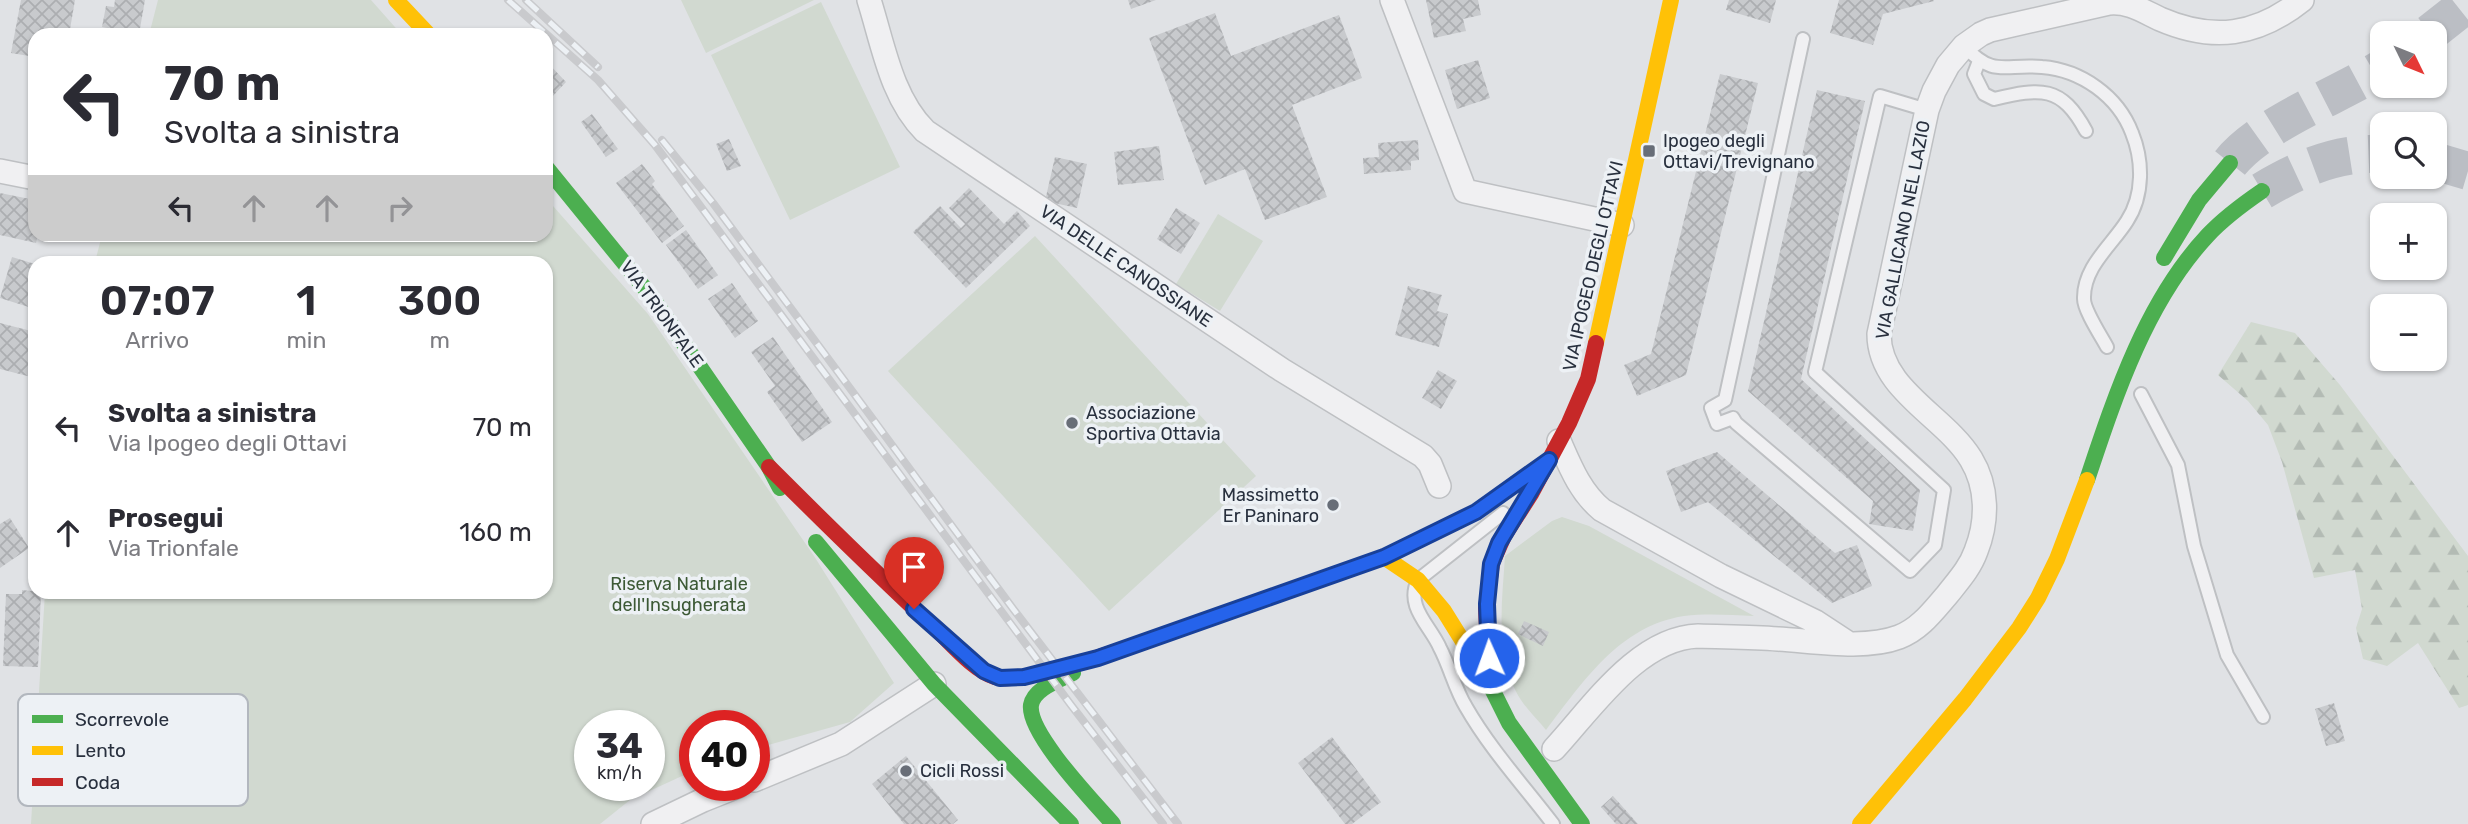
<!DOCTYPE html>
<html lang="it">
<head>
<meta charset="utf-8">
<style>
	body { margin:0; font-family:Rubik,sans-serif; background:#f2f2f3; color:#2b2b33; height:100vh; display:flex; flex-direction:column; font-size:26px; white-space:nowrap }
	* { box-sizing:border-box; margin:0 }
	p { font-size:23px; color:#7c7c81 }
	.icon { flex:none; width:38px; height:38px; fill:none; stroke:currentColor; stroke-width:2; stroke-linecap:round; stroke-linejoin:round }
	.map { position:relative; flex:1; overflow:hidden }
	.side { position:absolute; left:28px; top:256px; width:525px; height:343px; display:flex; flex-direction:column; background:#fff; border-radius:21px; box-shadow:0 2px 5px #0004 }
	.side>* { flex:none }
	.top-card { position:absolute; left:28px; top:28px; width:525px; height:214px; border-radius:21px; box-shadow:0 2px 5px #0004; background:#fff; color:#2b2b33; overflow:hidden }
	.needle { width:46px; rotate:133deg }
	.tools { position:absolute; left:2370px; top:21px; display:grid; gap:14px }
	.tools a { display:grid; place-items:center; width:77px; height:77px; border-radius:14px; background:#fff; box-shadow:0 2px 5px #0004; font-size:35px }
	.speed { position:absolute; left:574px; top:710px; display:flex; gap:14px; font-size:35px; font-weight:700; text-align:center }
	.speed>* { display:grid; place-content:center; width:91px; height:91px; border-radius:50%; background:#fff; box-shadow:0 2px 5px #0004; line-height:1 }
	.speed small { font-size:18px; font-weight:400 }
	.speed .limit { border:10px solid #d22; background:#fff; color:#111 }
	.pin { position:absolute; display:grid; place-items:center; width:60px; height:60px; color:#fff; margin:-72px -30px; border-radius:50% 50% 50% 0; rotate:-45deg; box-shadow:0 0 7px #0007 }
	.pin .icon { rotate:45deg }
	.me { position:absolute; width:77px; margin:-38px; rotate:358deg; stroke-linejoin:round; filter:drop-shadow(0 0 5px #0008) }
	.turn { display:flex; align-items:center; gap:24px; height:147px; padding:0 21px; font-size:32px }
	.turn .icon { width:91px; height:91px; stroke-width:2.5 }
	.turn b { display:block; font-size:49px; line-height:60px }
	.lanes { display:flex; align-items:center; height:66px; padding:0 21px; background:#0003; justify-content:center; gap:35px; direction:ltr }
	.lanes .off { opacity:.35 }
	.eta { display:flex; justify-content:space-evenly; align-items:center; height:119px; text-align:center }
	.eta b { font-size:42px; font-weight:600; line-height:49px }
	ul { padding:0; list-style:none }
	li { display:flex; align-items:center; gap:21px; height:105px; padding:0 21px }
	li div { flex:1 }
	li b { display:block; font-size:26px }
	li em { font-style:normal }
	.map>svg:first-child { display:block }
	.forest { fill:url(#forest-firs) }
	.park { fill:#d1d9d0; fill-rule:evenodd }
	.building { fill:url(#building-cross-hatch) }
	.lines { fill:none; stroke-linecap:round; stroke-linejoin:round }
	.highway-tunnel { stroke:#bbbec4; stroke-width:38; stroke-dasharray:38 19; stroke-linecap:butt }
	.lane-casing { stroke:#bec0c3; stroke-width:16 }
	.street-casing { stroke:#bec0c3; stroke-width:26 }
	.lane { stroke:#f0f0f2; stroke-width:12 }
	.street { stroke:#f0f0f2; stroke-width:23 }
	.fast { stroke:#4caf50; stroke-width:16 }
	.slow { stroke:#ffc107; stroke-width:16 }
	.jam { stroke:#c62828; stroke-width:16 }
	.rail-casing { stroke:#c9cacd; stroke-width:8 }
	.rail { stroke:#edf1f5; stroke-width:5; stroke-dasharray:16; stroke-linecap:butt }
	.route-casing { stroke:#184099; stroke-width:18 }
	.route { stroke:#2563eb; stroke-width:12 }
	.poi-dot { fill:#686e78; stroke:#edf1f5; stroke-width:2.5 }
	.labels { text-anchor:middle; stroke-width:7; stroke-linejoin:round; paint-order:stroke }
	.poi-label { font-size:18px; fill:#28303e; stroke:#edf1f5; text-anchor:start }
	.street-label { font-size:18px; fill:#28303e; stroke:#edf1f5 }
	.park-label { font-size:18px; fill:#3c5935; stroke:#edf1f5 }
	.key { fill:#edf1f5; stroke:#b2b7be; stroke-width:2 }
	.key-label { font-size:19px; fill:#28303e }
</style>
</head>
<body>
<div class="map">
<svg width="2468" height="824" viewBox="0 0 2468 824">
	<defs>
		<pattern id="forest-firs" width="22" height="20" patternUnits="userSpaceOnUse" patternTransform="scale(1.75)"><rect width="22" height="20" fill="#d1d9d0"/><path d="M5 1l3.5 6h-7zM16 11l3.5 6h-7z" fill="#b3bbb4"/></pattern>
		<pattern id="building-cross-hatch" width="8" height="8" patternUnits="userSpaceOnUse" patternTransform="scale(1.75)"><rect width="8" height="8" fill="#c8cacd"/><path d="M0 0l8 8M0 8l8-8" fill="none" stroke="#acaeb1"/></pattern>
	</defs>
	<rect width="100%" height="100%" fill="#e0e2e5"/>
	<path class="forest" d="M2251 322 2295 333 2340 385 2468 556V705L2459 708 2418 643 2387 666 2363 659 2356 628 2362 609 2355 570 2314 578 2282 462 2268 425 2248 401 2218 375Z"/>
	<path class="park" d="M158 0H371L402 35H149Z
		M681 0H814L706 53Z
		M821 2 900 167 790 220 711 55Z
		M546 198 648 314 814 556 894 683 850 722 754 749V726H695V770L630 800 600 824H31L45 592H546V262H95L102 235 546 234ZM590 726H649V786H590Z
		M1218 214 1263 241 1220 311 1176 284Z
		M1035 236 1256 476 1109 611 888 371Z
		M1562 517 1589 526 1754 616C1731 615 1707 613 1684 616 1619 626 1583 682 1546 730 1538 720 1528 711 1521 700 1494 657 1502 604 1505 556L1552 521Z"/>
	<path class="building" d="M21 0H75L69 35H35V57L11 53Z
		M115 0H145L139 34 102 27 106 6 114 7Z
		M1128 0H1156L1131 9Z
		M1426 0H1478L1481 15 1463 19 1466 31 1434 38Z
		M1729 0H1776L1770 23 1726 10Z
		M1839 0H1933L1934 1 1883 14 1873 45 1830 33Z
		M1215 13 1231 56 1339 15 1362 78 1292 105 1327 197 1265 220 1245 169 1205 185 1149 38Z
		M1478 60 1490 98 1457 109 1445 70Z
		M546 61 566 82 552 97 546 91Z
		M1720 74 1758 83 1686 375 1637 396 1624 365 1651 354Z
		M1817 90 1865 101 1801 379 1920 490 1913 531 1869 524 1873 501 1748 391Z
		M592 114 618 149 606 157 581 122Z
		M729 139 741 166 727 171 716 144Z
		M1418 140 1419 160 1411 161V170L1364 174 1363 158 1379 157 1378 143Z
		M1159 146 1164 180 1118 185 1114 152Z
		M1055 157 1087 164 1077 208 1045 201Z
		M642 164 655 181 652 184 684 226 662 243 616 183Z
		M969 188 1004 224 1017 211 1030 226 966 288 913 232 940 206 961 228 965 224 949 208Z
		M0 193 35 200V234H38L36 243 0 235Z
		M1176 208 1200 223 1181 254 1157 239Z
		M686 230 718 275 698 289 666 245Z
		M12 257 35 264V309L0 298Z
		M732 283 758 321 735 338 708 299Z
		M1408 286 1442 295 1437 311 1448 314 1439 347 1395 335Z
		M0 323 35 332V378L0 369Z
		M773 337 832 422 802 442 767 392 775 386 751 352Z
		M1438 370 1457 381 1441 409 1422 398Z
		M1717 452 1835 553 1857 545 1872 586 1832 603 1708 502 1681 512 1666 471Z
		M10 518 29 548 0 568V524Z
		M22 590 41 592 38 667 3 666 6 594H22Z
		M1524 621 1549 632 1543 646 1518 634Z
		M2334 703 2345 741 2326 746 2315 709Z
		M1332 737 1381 802 1352 824H1345L1298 763Z
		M906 756 958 820 953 824H904L872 784Z
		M1613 796 1638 824H1616L1601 807Z"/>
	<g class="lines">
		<path class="highway-tunnel" d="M2430 33 2468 3
			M2434 161 2468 171
			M2230 163C2261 124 2338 96 2382 68
			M2262 191C2299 169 2337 152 2382 154"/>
		<g class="lane-casing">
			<path id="lane" d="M1803 39 1725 400 1711 408 1717 424 1733 418 1736 423 1910 571 1935 545 1944 490 1815 372 1880 96 1927 110
				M1964 46C1995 79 2005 63 2042 67 2081 70 2118 96 2132 133 2143 160 2144 195 2127 221 2112 245 2083 267 2084 299 2084 310 2101 336 2107 347
				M1979 61 1974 74 1984 94 1994 99C2041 88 2061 85 2086 131
				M2141 394 2178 465 2194 546 2227 655 2263 717
				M1503 513 1418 580C1405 607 1430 625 1440 648 1450 667 1455 689 1466 707 1490 749 1524 786 1553 824"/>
		</g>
		<g class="street-casing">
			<path id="street" d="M869 0C883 44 891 97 925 131L1282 370 1423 456 1430 464 1439 486
				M1392 0 1465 191 1622 225
				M0 171 35 178
				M1559 441C1570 466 1580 492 1602 510L1721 576 1816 622 1848 643
				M1554 749C1592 708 1638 638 1698 636 1725 637 1751 637 1778 639 1814 641 1865 650 1899 637 1920 629 1933 611 1947 595 1958 581 1970 568 1976 551 1988 521 1988 487 1971 459 1945 416 1879 390 1879 334L1927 110 1934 91 1948 65 1964 46 1981 34 1990 30 2109 3C2128 1 2143 11 2160 19 2213 42 2257 36 2302 0
				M754 780 841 744 934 684
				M653 824 703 800 738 786"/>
		</g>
		<use href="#lane" class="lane"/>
		<use href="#street" class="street"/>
		<path class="fast" d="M546 167 651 296 769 467 780 488
			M2164 258 2199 200 2230 163
			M2087 480C2115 396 2146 301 2208 235 2224 218 2243 204 2262 191
			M816 542 934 684 1071 824
			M1472 656 1490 685 1509 723 1582 824
			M1073 673C1060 680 1034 688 1031 705 1027 733 1094 802 1113 824"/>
		<path class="slow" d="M396 0 429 35
			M1596 343 1671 0
			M1384 557 1476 512 1539 467
			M1135 645 1384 557 1418 580 1444 611 1472 656
			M1860 824 1965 699 2019 628 2038 598 2057 559 2087 480"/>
		<path class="jam" d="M769 467C823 521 878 575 934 627 950 642 974 671 995 677 1021 685 1106 655 1135 645
			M1490 685 1486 608 1492 563 1504 536 1531 494 1569 423 1588 379 1596 343"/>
		<g class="rail-casing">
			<path id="rail" d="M508 0 598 80 655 145 1071 705 1163 824
				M526 0 598 67
				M662 140 713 203 1014 610 1178 824"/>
		</g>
		<use href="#rail" class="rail"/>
	</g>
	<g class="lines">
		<g class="route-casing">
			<path id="route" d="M914 609 984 671 1000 678 1024 677 1098 658 1384 557 1476 512 1549 460 1499 543 1491 564 1487 604 1489 658"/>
		</g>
		<use href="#route" class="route"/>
	</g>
	<g class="poi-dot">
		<rect x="1642" y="144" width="14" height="14" rx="3.5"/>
		<circle cx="1072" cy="423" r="7"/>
		<circle cx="1333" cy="505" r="7"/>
		<circle cx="906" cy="771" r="7"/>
	</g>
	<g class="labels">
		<g class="poi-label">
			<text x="1663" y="147">Ipogeo degli<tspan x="1663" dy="21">Ottavi/Trevignano</tspan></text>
			<text x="1086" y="419">Associazione<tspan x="1086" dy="21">Sportiva Ottavia</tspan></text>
			<text x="1319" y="501" text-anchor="end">Massimetto<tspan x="1319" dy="21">Er Paninaro</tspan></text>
			<text x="920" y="777">Cicli Rossi</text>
		</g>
		<g class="street-label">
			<text transform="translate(1903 230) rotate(-79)" y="6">VIA GALLICANO NEL LAZIO</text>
			<text transform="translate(1126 266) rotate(34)" y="6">VIA DELLE CANOSSIANE</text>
			<text transform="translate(1593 266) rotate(-77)" y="6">VIA IPOGEO DEGLI OTTAVI</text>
			<text transform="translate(662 314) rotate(54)" y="6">VIA TRIONFALE</text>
		</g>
		<g class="park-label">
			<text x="679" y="590">Riserva Naturale<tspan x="679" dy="21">dell'Insugherata</tspan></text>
		</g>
	</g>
	<rect x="18" y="694" width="230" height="112" rx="10" class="key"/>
	<rect x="32" y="715" width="31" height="8" fill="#4caf50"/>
	<rect x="32" y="746" width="31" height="9" fill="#ffc107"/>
	<rect x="32" y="778" width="31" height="8" fill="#c62828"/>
	<g class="key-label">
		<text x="75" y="726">Scorrevole</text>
		<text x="75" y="757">Lento</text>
		<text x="75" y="789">Coda</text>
	</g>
</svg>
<div class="tools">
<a><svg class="needle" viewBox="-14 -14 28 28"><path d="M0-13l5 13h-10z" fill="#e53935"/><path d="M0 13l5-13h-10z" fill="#7c7c81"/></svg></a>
<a><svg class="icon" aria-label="search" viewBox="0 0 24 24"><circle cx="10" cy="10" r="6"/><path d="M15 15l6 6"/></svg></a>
<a>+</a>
<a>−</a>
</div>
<div class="speed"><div>34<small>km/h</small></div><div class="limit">40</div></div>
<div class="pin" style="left:914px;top:609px;background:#d93025"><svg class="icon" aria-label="arrive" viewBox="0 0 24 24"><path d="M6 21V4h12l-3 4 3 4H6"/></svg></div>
<svg class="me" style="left:1489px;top:658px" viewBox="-20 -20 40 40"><circle r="17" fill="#2563eb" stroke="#fff" stroke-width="3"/><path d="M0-11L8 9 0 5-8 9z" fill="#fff"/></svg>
<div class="top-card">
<div class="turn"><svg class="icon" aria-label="left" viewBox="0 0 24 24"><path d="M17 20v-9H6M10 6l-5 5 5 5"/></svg><div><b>70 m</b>Svolta a sinistra</div></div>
<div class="lanes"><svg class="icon" aria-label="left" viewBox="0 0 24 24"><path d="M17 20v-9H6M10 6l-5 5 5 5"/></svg><svg class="icon off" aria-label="ahead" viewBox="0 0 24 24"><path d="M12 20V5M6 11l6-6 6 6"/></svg><svg class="icon off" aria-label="ahead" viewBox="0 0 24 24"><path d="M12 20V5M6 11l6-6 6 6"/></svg><svg class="icon off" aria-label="right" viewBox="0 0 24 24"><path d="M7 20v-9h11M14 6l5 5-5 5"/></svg></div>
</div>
<section class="side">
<div class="eta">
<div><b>07:07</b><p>Arrivo</p></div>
<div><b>1</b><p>min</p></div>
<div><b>300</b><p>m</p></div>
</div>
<ul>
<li><svg class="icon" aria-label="left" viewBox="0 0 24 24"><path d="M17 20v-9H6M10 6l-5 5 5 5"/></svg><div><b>Svolta a sinistra</b><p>Via Ipogeo degli Ottavi</p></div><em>70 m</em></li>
<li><svg class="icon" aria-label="ahead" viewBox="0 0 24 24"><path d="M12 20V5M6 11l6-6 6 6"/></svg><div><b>Prosegui</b><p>Via Trionfale</p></div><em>160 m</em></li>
</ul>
</section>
</div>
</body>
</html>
